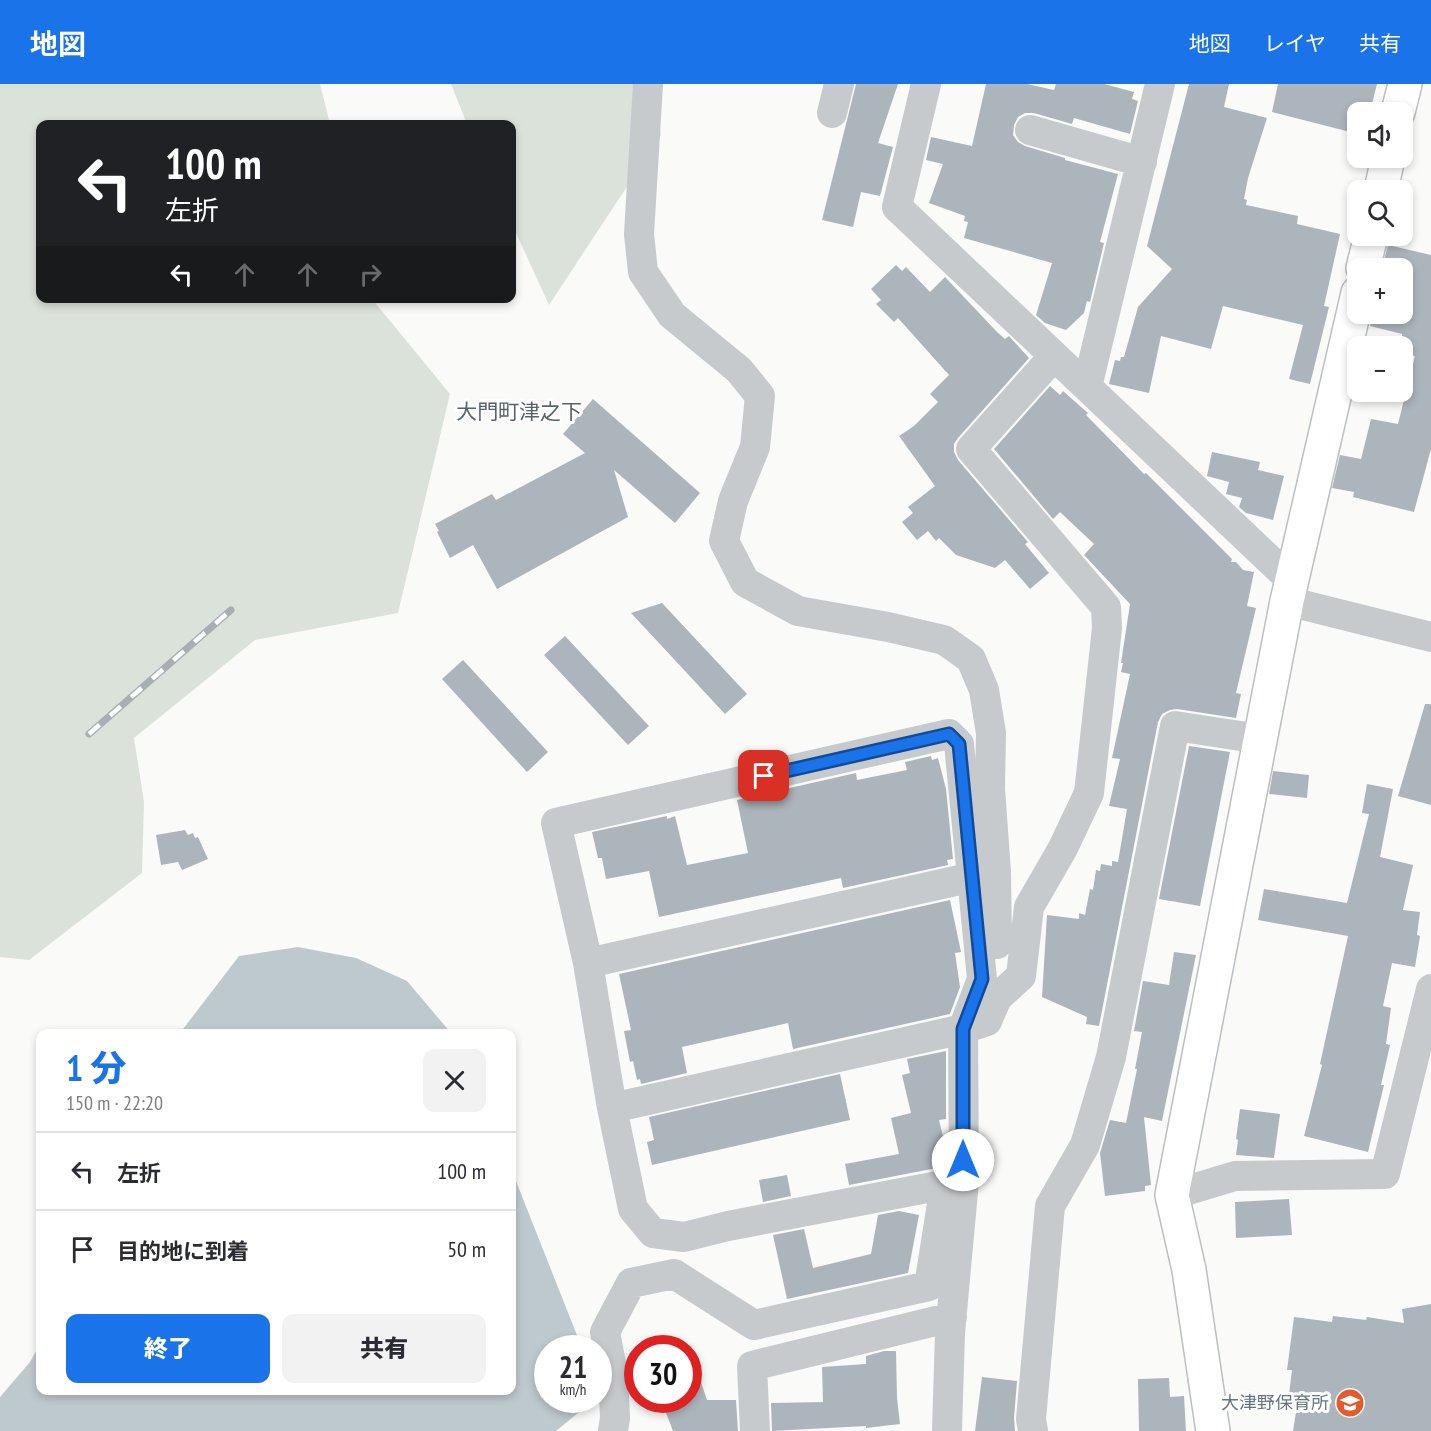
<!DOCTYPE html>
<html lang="ja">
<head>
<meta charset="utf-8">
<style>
	body { margin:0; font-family:"PT Sans Narrow","Noto Sans JP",sans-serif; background:#f2f2f3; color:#2b2b33; height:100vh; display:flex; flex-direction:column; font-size:22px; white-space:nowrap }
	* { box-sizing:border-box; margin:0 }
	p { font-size:20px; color:#7c7c81 }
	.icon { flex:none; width:33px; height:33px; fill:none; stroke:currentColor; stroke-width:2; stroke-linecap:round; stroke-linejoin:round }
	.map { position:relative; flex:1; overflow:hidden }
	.sheet { position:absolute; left:36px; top:945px; width:480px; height:366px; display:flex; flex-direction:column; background:#fff; border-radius:12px; box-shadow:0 3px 9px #0003 }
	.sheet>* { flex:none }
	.guide { position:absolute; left:36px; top:36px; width:480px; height:183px; border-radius:12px; box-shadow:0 3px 9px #0003; background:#202124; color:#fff; overflow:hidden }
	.fabs { position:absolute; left:1347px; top:18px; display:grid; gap:12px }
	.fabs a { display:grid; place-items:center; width:66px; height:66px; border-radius:12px; background:#fff; box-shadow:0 3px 9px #0003; font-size:30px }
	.speed { position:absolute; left:534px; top:1251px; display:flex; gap:12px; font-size:30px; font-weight:700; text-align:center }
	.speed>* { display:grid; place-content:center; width:78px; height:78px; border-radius:50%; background:#fff; box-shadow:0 3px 9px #0003; line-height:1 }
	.speed small { font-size:15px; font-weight:400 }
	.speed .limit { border:9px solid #d22; background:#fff; color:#111 }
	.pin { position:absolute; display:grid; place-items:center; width:51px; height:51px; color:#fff; margin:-26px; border-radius:12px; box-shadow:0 3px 9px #0006 }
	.me { position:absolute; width:66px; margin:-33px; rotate:0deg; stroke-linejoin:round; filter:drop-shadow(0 0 4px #0008) }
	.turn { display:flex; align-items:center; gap:21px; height:126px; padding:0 30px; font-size:27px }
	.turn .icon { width:78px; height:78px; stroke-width:2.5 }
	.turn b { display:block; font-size:42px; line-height:51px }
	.lanes { display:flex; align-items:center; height:57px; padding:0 30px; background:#0003; justify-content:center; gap:30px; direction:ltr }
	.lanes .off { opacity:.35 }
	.round { display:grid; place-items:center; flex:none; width:63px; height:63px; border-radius:12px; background:#f2f2f3 }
	.overview { display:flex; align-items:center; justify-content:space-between; height:102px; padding:0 30px }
	h1 { font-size:36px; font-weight:800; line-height:45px; color:#1a73e8 }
	.cta { display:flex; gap:12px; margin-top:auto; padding:12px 30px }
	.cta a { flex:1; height:69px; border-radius:12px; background:#1a73e8; color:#fff; font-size:24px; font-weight:800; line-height:69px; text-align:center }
	.cta a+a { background:#f2f2f3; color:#2b2b33 }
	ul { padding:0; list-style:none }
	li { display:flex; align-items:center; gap:18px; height:78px; padding:0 30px; border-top:2px solid #e1e1e2 }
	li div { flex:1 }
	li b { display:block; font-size:22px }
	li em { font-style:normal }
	header { display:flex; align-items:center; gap:36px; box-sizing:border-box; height:84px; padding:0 30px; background:#1a73e8; color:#fff }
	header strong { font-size:28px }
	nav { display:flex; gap:33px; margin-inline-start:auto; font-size:21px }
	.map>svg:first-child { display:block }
	.green { fill:#dbe2d9 }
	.water { fill:#bec9cd }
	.building { fill:#acb5bb }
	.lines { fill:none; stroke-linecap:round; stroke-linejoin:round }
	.secondary-casing { stroke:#babfc4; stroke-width:36 }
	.street { stroke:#c6cacd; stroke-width:30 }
	.secondary { stroke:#fff; stroke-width:33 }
	.rail-casing { stroke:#a8aeb4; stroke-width:7 }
	.rail { stroke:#fff; stroke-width:4.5; stroke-dasharray:14; stroke-linecap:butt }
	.route-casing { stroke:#114b97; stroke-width:15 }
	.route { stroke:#1a73e8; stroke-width:10 }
	.labels { text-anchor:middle; stroke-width:6; stroke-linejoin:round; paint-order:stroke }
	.poi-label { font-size:18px; fill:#657583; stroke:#fff; text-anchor:end }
	.quarter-label { font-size:21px; fill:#57636e; stroke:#fff }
</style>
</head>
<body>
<header>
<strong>地図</strong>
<nav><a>地図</a><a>レイヤ</a><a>共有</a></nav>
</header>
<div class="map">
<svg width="1431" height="1347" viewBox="0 0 1431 1347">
	<rect width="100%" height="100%" fill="#fafaf8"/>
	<path class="green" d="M0 0H320L330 40H40V214L372 215 450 310 398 529 255 556 134 654 144 718 142 789 29 876 0 873Z
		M451 0H652L661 51 549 221 512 140V40H467Z"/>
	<path class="water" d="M298 863 356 874 407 897 451 949H180L239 872Z
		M512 1087 582 1264H548V1316H594L556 1347H0V1313L30 1278 40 1260V1306H512Z"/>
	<path class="building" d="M856 0H898L878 59 893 63 880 112 861 108 853 143 822 136Z
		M986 0H1027L1054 6 1056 0H1104L1134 8 1132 15 1138 17 1130 50 1074 34 1072 40 1034 29H1025L1018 33 1014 41 1013 51 1018 58 1025 62 1065 74V76L1118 90 1100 158 1104 159 1090 218 1087 217 1084 229 1066 246 1045 239 1036 231 1052 179 964 154 968 138 964 137 965 132 929 119 943 80 926 76 931 53 972 62Z
		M1189 0H1229L1224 23 1267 34 1248 94 1244 115 1247 116 1246 121 1298 132 1297 140 1340 150 1324 222 1329 223 1310 300 1289 295 1303 241 1223 222 1211 265 1161 252 1149 309 1109 300 1115 276 1120 277 1121 273H1124L1138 223 1172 185 1147 162Z
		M1278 0H1377L1370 28H1358V50L1272 28Z
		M1388 161 1431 171V365L1414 428 1353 413 1354 408 1332 404 1340 371 1361 375 1371 335 1398 340 1415 272 1402 270V250L1370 242 1373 230H1402V184H1382Z
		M896 181 902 187 906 183 930 208 945 193 997 248 1005 255 1009 252 1029 274 958 354 954 360V368L958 376 1028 458 1025 460 1049 489 1030 505 1005 476 995 484 956 471 939 454 936 457 928 447 917 456 902 438 913 429 908 423 935 402 899 352 914 342 938 318 930 310 949 291 898 234 894 238 876 220 881 216 871 205Z
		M1050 302 1060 311 1063 307 1088 329 1086 331 1144 390 1146 389 1232 475 1231 478H1236L1243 486 1254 488 1247 522 1256 524 1236 609 1241 610 1236 634 1177 625 1170 626 1162 630 1158 638 1099 942 1086 940 1087 933 1042 913 1047 831 1079 835V829L1085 831 1090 805 1093 806 1096 786 1100 787 1101 780 1112 782V777L1118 778 1127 725 1109 722 1120 675 1112 674 1130 590 1121 588 1123 579H1121L1130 520 1084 471 1094 460 1060 428 1053 435 994 365Z
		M593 315 700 409 675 439 614 386 628 433 497 505 473 461 450 474 437 448 439 447 435 440 492 410 496 416 585 369 563 350Z
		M1212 368 1260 378 1258 386 1284 392 1273 436 1246 429 1239 423 1242 414 1226 410 1229 398 1207 392Z
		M662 519 747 610 725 630 631 529Z
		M565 552 649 642 628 661 544 571Z
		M463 576 548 668 527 688 442 595Z
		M1425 620H1431V721L1398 712Z
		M1189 662 1230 668 1200 822 1159 815Z
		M931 672 932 676 938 674 946 705 953 775 947 776 948 781 843 804 841 794 659 833 649 787 606 795 602 774H598L592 748 667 732V735L675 732 687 781 748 769 737 716 856 689 857 696 907 686 905 678Z
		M1273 687 1309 691 1307 714 1269 710Z
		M1367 700 1393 705 1380 773 1413 781 1403 826 1420 828 1417 851 1420 852 1415 883 1392 879 1383 922 1391 924 1386 960 1390 961 1381 1001H1384L1368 1068 1304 1052 1322 981 1320 980 1348 852 1258 836 1264 805 1347 819 1369 730 1362 729Z
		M185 746 188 751 193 749 195 754 198 753 208 775 182 786 178 778 161 781 156 751Z
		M950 816 961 868 955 869 960 903 950 930 793 965 788 939 682 963 687 989 641 1000 640 995 637 996 633 977 630 978 624 947 631 946 619 890Z
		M1174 868 1196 871 1162 1037 1144 1033 1151 1101 1145 1102V1107L1105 1112 1100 1069 1110 1036 1126 1039 1137 985H1135L1142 948 1134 947 1143 897 1169 901Z
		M946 967V1035L939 1036 947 1069V1082L849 1101 845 1080 899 1070 891 1034 911 1029 902 991 910 989 907 975Z
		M840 990 850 1036 652 1081 647 1058 654 1056 649 1033Z
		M1240 1025 1280 1030 1274 1074 1236 1071 1238 1056 1236 1055Z
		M787 1091 791 1112 763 1118 759 1096Z
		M1289 1115 1292 1151 1236 1154 1235 1118Z
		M899 1127 919 1131 908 1189 787 1215 773 1151 804 1145 813 1184 871 1170 878 1131Z
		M1431 1220V1347H1293L1296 1328 1287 1327 1292 1286H1287L1294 1233 1332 1238 1333 1232 1366 1236 1367 1233 1404 1239 1402 1225Z
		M884 1267H896L897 1314 900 1340 866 1344V1342L772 1347 771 1319 823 1318 822 1283 866 1280V1272Z
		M688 1274H693L707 1316H736L738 1347H673L661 1316H688Z
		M982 1293 1017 1297 1014 1334 1015 1347H975Z
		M1169 1294 1170 1313 1184 1312 1186 1347H1139L1138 1295Z"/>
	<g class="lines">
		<g class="secondary-casing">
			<path id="secondary" d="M1398 28 1405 0
				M1381 106 1388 74
				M1363 184 1371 152
				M1213 1347 1189 1186 1172 1111 1287 517 1358 209"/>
		</g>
		<path class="street" d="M648 0 639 150 643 188 672 231 739 286 760 312 755 363 733 417 724 457 745 498 798 527 888 543 944 556 971 575 984 606 991 649 990 705 996 788 997 860
			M926 0 897 123 1292 497
			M832 29 839 0
			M1030 46 1142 78
			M1087 303 1160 0
			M1287 517 1431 553
			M588 879 973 793
			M612 1024 963 945 987 937 997 914 1021 892 1029 823 1063 764 1089 709 1107 544 1106 523 971 365 1054 272
			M1172 1111 1235 1092 1385 1090 1431 905
			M613 1347 615 1334 613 1290 605 1248 631 1199 674 1190 754 1241 929 1202 945 1101
			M755 1347 752 1282 952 1233
			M947 1347 950 1249 964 1097 963 945 982 895 959 660 949 650 556 739 588 879 612 1024 633 1125 653 1149 684 1153 728 1142 964 1097
			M1033 1347 1031 1335 1050 1122 1085 1061 1111 973 1175 642 1260 655"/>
		<use href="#secondary" class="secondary"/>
		<g class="rail-casing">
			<path id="rail" d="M89 650 231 526"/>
		</g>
		<use href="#rail" class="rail"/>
	</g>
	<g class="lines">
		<g class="route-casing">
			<path id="route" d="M764 692 949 650 959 660 982 895 963 945V1076"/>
		</g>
		<use href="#route" class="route"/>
	</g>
	<defs>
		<g id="school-disc" transform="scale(1.5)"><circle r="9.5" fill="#e45a2d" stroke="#fff"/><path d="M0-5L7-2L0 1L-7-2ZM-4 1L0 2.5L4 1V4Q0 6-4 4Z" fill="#fff"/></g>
	</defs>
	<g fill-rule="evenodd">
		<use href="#school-disc" x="1350" y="1319"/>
	</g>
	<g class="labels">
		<g class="poi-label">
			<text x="1329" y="1325">大津野保育所</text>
		</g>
		<g class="quarter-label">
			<text x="519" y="335">大門町津之下</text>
		</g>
	</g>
</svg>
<div class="fabs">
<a><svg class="icon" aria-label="sound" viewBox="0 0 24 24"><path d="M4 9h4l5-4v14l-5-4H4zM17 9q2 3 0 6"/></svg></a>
<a><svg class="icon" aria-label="search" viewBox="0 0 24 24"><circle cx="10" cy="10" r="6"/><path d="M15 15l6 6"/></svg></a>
<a>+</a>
<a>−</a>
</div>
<div class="speed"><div>21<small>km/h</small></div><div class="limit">30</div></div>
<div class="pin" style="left:764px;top:692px;background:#d93025"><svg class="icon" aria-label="arrive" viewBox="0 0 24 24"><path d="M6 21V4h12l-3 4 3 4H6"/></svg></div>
<svg class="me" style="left:963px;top:1076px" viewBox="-20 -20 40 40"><circle r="19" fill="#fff"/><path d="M0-13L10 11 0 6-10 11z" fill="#1a73e8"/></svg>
<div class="guide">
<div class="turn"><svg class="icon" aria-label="left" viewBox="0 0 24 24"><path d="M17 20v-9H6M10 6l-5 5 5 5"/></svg><div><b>100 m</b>左折</div></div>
<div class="lanes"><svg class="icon" aria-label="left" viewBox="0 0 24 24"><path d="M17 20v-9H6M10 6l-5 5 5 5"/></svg><svg class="icon off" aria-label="ahead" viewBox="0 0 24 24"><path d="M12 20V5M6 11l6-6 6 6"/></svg><svg class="icon off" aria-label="ahead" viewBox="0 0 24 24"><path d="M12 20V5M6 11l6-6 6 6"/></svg><svg class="icon off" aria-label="right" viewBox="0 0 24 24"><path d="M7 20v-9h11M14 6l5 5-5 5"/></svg></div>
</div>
<section class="sheet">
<div class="overview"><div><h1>1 分</h1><p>150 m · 22:20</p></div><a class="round"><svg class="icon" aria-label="close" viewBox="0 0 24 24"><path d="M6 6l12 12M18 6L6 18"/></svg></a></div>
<ul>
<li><svg class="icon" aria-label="left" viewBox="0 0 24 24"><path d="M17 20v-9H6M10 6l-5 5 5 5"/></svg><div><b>左折</b></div><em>100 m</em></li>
<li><svg class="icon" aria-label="arrive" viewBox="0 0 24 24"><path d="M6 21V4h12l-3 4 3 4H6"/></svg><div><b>目的地に到着</b></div><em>50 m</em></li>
</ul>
<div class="cta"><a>終了</a><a>共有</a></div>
</section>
</div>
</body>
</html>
